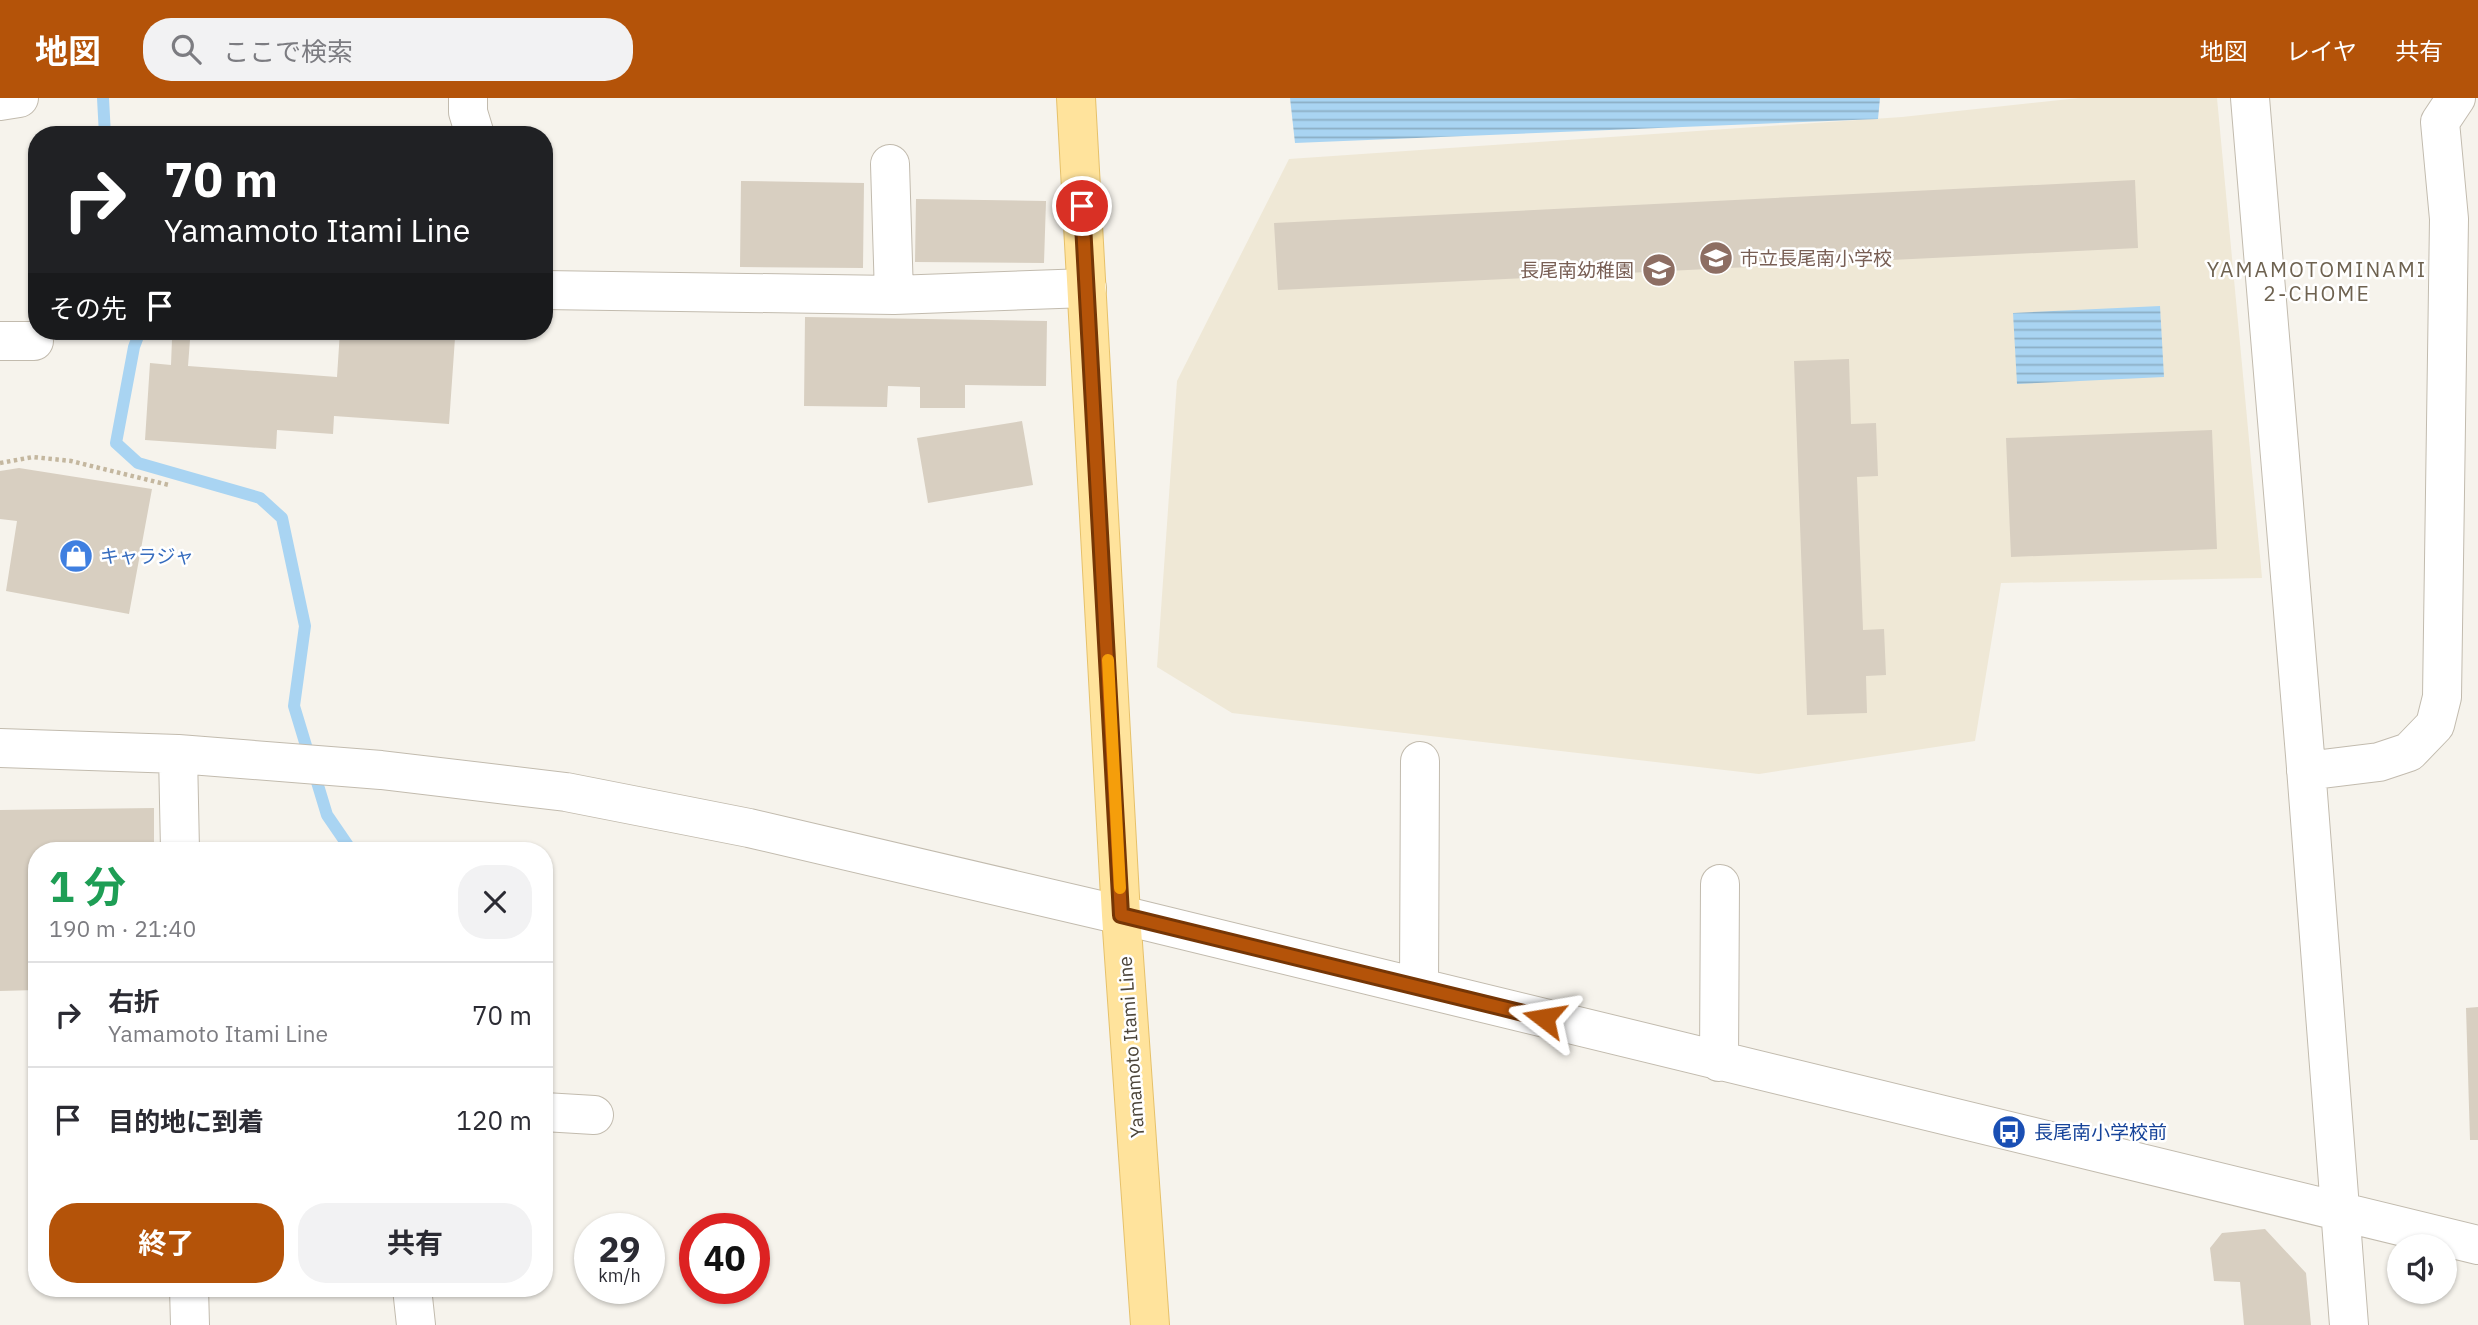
<!DOCTYPE html>
<html lang="ja">
<head>
<meta charset="utf-8">
<style>
	body { margin:0; font-family:"IBM Plex Sans","Noto Sans JP",sans-serif; background:#f2f2f3; color:#2b2b33; height:100vh; display:flex; flex-direction:column; font-size:26px; white-space:nowrap }
	* { box-sizing:border-box; margin:0 }
	p { font-size:23px; color:#7c7c81 }
	.icon { flex:none; width:38px; height:38px; fill:none; stroke:currentColor; stroke-width:2; stroke-linecap:round; stroke-linejoin:round }
	.map { position:relative; flex:1; overflow:hidden }
	.details { position:absolute; left:28px; top:744px; width:525px; height:455px; display:flex; flex-direction:column; background:#fff; border-radius:28px; box-shadow:0 2px 5px #0004 }
	.details>* { flex:none }
	.hud { position:absolute; left:28px; top:28px; width:525px; height:214px; border-radius:28px; box-shadow:0 2px 5px #0004; background:#202124; color:#fff; overflow:hidden }
	.fabs { position:absolute; left:2387px; top:1136px; display:grid; gap:14px }
	.fabs a { display:grid; place-items:center; width:70px; height:70px; border-radius:50%; background:#fff; box-shadow:0 2px 5px #0004; font-size:35px }
	.speed { position:absolute; left:574px; top:1115px; display:flex; gap:14px; font-size:35px; font-weight:700; text-align:center }
	.speed>* { display:grid; place-content:center; width:91px; height:91px; border-radius:50%; background:#fff; box-shadow:0 2px 5px #0004; line-height:1 }
	.speed small { font-size:18px; font-weight:400 }
	.speed .limit { border:10px solid #d22; background:#fff; color:#111 }
	.pin { position:absolute; display:grid; place-items:center; width:60px; height:60px; color:#fff; margin:-30px; border:4px solid #fff; border-radius:50%; box-shadow:0 2px 7px #0007 }
	.me { position:absolute; width:77px; margin:-38px; rotate:284deg; stroke-linejoin:round; filter:drop-shadow(0 0 5px #0008) }
	.turn { display:flex; align-items:center; gap:24px; height:147px; padding:0 21px; font-size:32px }
	.turn .icon { width:91px; height:91px; stroke-width:2.5 }
	.turn b { display:block; font-size:49px; line-height:60px }
	.then { display:flex; align-items:center; height:66px; padding:0 21px; background:#0003; gap:14px; font-size:26px }
	.round { display:grid; place-items:center; flex:none; width:74px; height:74px; border-radius:28px; background:#f2f2f3 }
	.summary { display:flex; align-items:center; justify-content:space-between; height:119px; padding:0 21px }
	h1 { font-size:42px; font-weight:700; line-height:52px; color:#1e9e55 }
	.action { display:flex; gap:14px; margin-top:auto; padding:14px 21px }
	.action a { flex:1; height:80px; border-radius:28px; background:#b45309; color:#fff; font-size:28px; font-weight:700; line-height:80px; text-align:center }
	.action a+a { background:#f2f2f3; color:#2b2b33 }
	ul { padding:0; list-style:none }
	li { display:flex; align-items:center; gap:21px; height:105px; padding:0 21px; border-top:2px solid #e1e1e2 }
	li div { flex:1 }
	li b { display:block; font-size:26px }
	li em { font-style:normal }
	header { display:flex; align-items:center; gap:42px; box-sizing:border-box; height:98px; padding:0 35px; background:#b45309; color:#fff }
	header strong { font-size:33px }
	nav { display:flex; gap:38px; margin-inline-start:auto; font-size:24px }
	.search { width:490px; height:63px; background:#f2f2f3; display:flex; align-items:center; gap:18px; box-sizing:border-box; padding:0 24px; border-radius:28px; color:#7c7c81; font-size:26px }
	.map>svg:first-child { display:block }
	.education { fill:#efe8d6 }
	.water { fill:url(#water-rules) }
	.lines { fill:none; stroke-linecap:round; stroke-linejoin:round }
	.stream { stroke:#a9d4f2; stroke-width:12 }
	.building { fill:#d8cfc1 }
	.minor-casing { stroke:#c2bbae; stroke-width:40 }
	.major-casing { stroke:#e6c16a; stroke-width:40 }
	.path { stroke:#c4b79f; stroke-width:4.5; stroke-dasharray:3.5 3.5; stroke-linecap:butt }
	.minor { stroke:#fff; stroke-width:38 }
	.major { stroke:#ffe39c; stroke-width:38 }
	.route-casing { stroke:#753606; stroke-width:18 }
	.route { stroke:#b45309; stroke-width:12 }
	.slow { stroke:#f59e0b; stroke-width:12 }
	.labels { text-anchor:middle; stroke-width:5; stroke-linejoin:round; paint-order:stroke }
	.education-label { font-size:19px; fill:#785e54; stroke:#fff; text-anchor:start }
	.shop-label { font-size:19px; fill:#366cbe; stroke:#fff; text-anchor:start }
	.street-label { font-size:19px; fill:#4b4439; stroke:#fff }
	.transit-label { font-size:19px; fill:#164399; stroke:#fff; text-anchor:start }
	.neighbourhood-label { font-size:21px; letter-spacing:2px; fill:#6e6250; stroke:#fff }
</style>
</head>
<body>
<header>
<strong>地図</strong>
<div class="search"><svg class="icon" aria-label="search" viewBox="0 0 24 24"><circle cx="10" cy="10" r="6"/><path d="M15 15l6 6"/></svg>ここで検索</div>
<nav><a>地図</a><a>レイヤ</a><a>共有</a></nav>
</header>
<div class="map">
<svg width="2478" height="1227" viewBox="0 0 2478 1227">
	<defs>
		<pattern id="water-rules" width="6" height="5" patternUnits="userSpaceOnUse" patternTransform="scale(1.75)"><rect width="6" height="5" fill="#a9d4f2"/><path d="M0 2.5h6" fill="none" stroke="#8caec5"/></pattern>
	</defs>
	<rect width="100%" height="100%" fill="#f6f3ec"/>
	<path class="education" d="M2079 0H2217L2262 480 2001 485 1975 643 1759 676 1232 615 1157 569 1177 283 1289 61 1902 19Z"/>
	<path class="water" d="M1290 0H1880L1878 21 1295 45Z
		M2160 208 2164 279 2017 286 2013 215Z"/>
	<g class="lines">
		<path class="stream" d="M103 0 105 37
			M140 233 134 249 116 345 138 365 260 400 282 420 305 528 294 608 327 717 351 752"/>
	</g>
	<path class="building" d="M2135 82 2138 150 1278 192 1274 125Z
		M741 83 864 85 863 170 740 169Z
		M916 101 1046 103 1044 165 915 164Z
		M805 219 1047 223 1046 288 965 287V310H920V289L888 288 887 309 804 308Z
		M340 233 455 240 449 326 334 318 333 336 277 332 276 351 145 342 150 265 171 267 172 241 190 242 188 268 337 279Z
		M1849 261 1851 326 1876 325 1878 378 1857 379 1863 532 1884 531 1886 577 1866 578 1867 615 1807 617 1794 263Z
		M1022 323 1033 387 928 405 917 340Z
		M2212 332 2217 451 2011 459 2006 340Z
		M19 370 152 391 129 516 6 493 17 423 0 421V373Z
		M154 710V752H37V892L0 893V712Z
		M2478 909V1042H2470L2466 910Z
		M2265 1131 2306 1175 2311 1227H2244L2240 1184 2214 1183 2210 1150 2222 1135Z"/>
	<g class="lines">
		<g class="minor-casing">
			<path id="minor" d="M468 0V14L475 37
				M2250 0 2305 657 2349 1227
				M0 3 19 0
				M890 66 894 197
				M544 192 894 197 1087 190
				M0 243H34
				M0 650 178 656 381 672 566 694 749 730 1121 817 2478 1147
				M178 656 180 752
				M2306 673 2379 664 2409 654 2435 627 2442 599 2449 121 2440 24 2456 0
				M1419 889 1420 663
				M1719 964 1720 786
				M544 1014 594 1017
				M189 1190 190 1227
				M412 1190 416 1227"/>
		</g>
		<g class="major-casing">
			<path id="major" d="M1076 0 1121 817 1150 1227"/>
		</g>
		<path class="path" d="M0 365 33 359 71 363 169 387"/>
		<use href="#minor" class="minor"/>
		<use href="#major" class="major"/>
	</g>
	<g class="lines">
		<g class="route-casing">
			<path id="route" d="M1082 108 1121 817 1544 920"/>
		</g>
		<use href="#route" class="route"/>
		<path class="slow" d="M1108 562 1120 790"/>
	</g>
	<defs>
		<g id="school-disc" transform="scale(1.75)"><circle r="9.5" fill="#8d6e63" stroke="#fff"/><path d="M0-5L7-2L0 1L-7-2ZM-4 1L0 2.5L4 1V4Q0 6-4 4Z" fill="#fff"/></g>
		<g id="shop-disc" transform="scale(1.75)"><circle r="9.5" fill="#3f7fe0" stroke="#fff"/><path d="M-5-2.5h2.3a2.7 3.5 0 0 1 5.4 0H5L5.5 6h-11ZM-1.5-2.5h3a1.5 2.3 0 0 0-3 0Z" fill="#fff"/></g>
		<g id="bus-disc" transform="scale(1.75)"><circle r="9.5" fill="#1a4fb4" stroke="#fff"/><path d="M-5-6H5V4H4V6H2V4H-2V6H-4V4H-5ZM-3.5-4V0h7V-4ZM-3.5 1.2v1.5H-2V1.2ZM2 1.2v1.5H3.5V1.2Z" fill="#fff"/></g>
	</defs>
	<g fill-rule="evenodd">
		<use href="#school-disc" x="1716" y="160"/>
		<use href="#school-disc" x="1659" y="172"/>
		<use href="#shop-disc" x="76" y="458"/>
		<use href="#bus-disc" x="2009" y="1034"/>
	</g>
	<g class="labels">
		<g class="education-label">
			<text x="1740" y="167">市立長尾南小学校</text>
			<text x="1634" y="179" text-anchor="end">長尾南幼稚園</text>
		</g>
		<g class="shop-label">
			<text x="100" y="465">キャラジャ</text>
		</g>
		<g class="street-label">
			<text transform="translate(1131 949) rotate(-94)" y="7">Yamamoto Itami Line</text>
		</g>
		<g class="transit-label">
			<text x="2034" y="1041">長尾南小学校前</text>
		</g>
		<g class="neighbourhood-label">
			<text x="2317" y="179">YAMAMOTOMINAMI<tspan x="2317" dy="24">2-CHOME</tspan></text>
		</g>
	</g>
</svg>
<div class="fabs">
<a><svg class="icon" aria-label="sound" viewBox="0 0 24 24"><path d="M4 9h4l5-4v14l-5-4H4zM17 9q2 3 0 6"/></svg></a>
</div>
<div class="speed"><div>29<small>km/h</small></div><div class="limit">40</div></div>
<div class="pin" style="left:1082px;top:108px;background:#d93025"><svg class="icon" aria-label="arrive" viewBox="0 0 24 24"><path d="M6 21V4h12l-3 4 3 4H6"/></svg></div>
<svg class="me" style="left:1544px;top:920px" viewBox="-20 -20 40 40"><path d="M0-17L14 15 0 8-14 15z" fill="#b45309" stroke="#fff" stroke-width="4"/></svg>
<div class="hud">
<div class="turn"><svg class="icon" aria-label="right" viewBox="0 0 24 24"><path d="M7 20v-9h11M14 6l5 5-5 5"/></svg><div><b>70 m</b>Yamamoto Itami Line</div></div>
<div class="then">その先<svg class="icon" aria-label="arrive" viewBox="0 0 24 24"><path d="M6 21V4h12l-3 4 3 4H6"/></svg></div>
</div>
<section class="details">
<div class="summary"><div><h1>1 分</h1><p>190 m · 21:40</p></div><a class="round"><svg class="icon" aria-label="close" viewBox="0 0 24 24"><path d="M6 6l12 12M18 6L6 18"/></svg></a></div>
<ul>
<li><svg class="icon" aria-label="right" viewBox="0 0 24 24"><path d="M7 20v-9h11M14 6l5 5-5 5"/></svg><div><b>右折</b><p>Yamamoto Itami Line</p></div><em>70 m</em></li>
<li><svg class="icon" aria-label="arrive" viewBox="0 0 24 24"><path d="M6 21V4h12l-3 4 3 4H6"/></svg><div><b>目的地に到着</b></div><em>120 m</em></li>
</ul>
<div class="action"><a>終了</a><a>共有</a></div>
</section>
</div>
</body>
</html>
